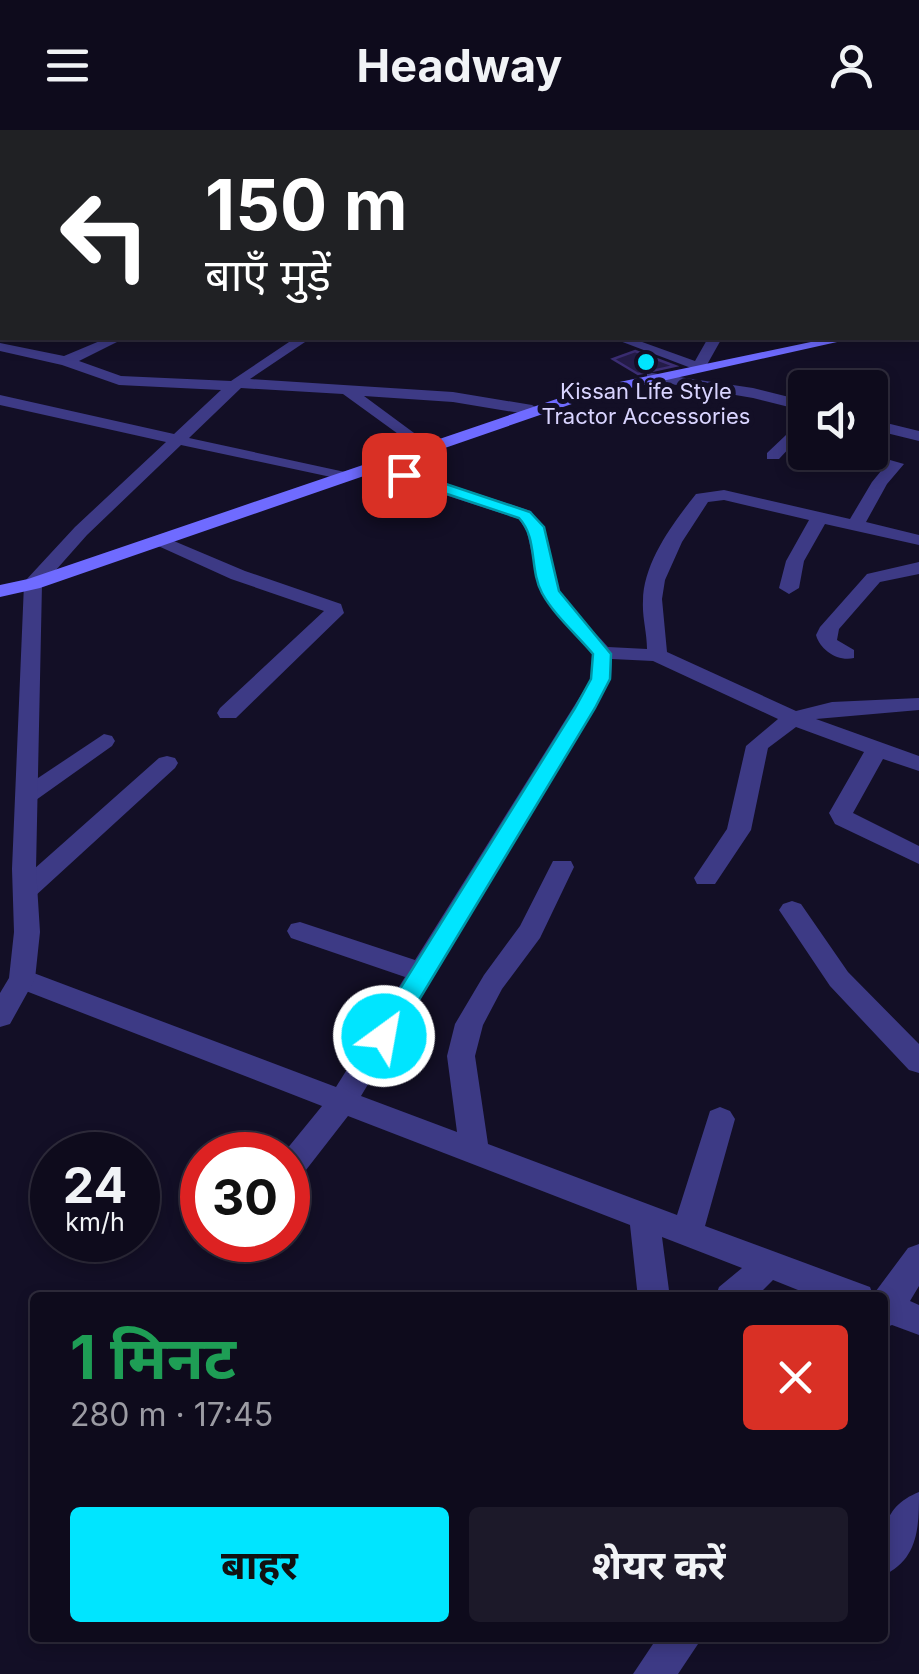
<!DOCTYPE html>
<html lang="hi">
<head>
<meta charset="utf-8">
<style>
	body { margin:0; font-family:Inter,"Noto Sans Devanagari",sans-serif; background:#1c1929; color:#f1f3f6; height:100vh; display:flex; flex-direction:column; font-size:38px; white-space:nowrap }
	* { box-sizing:border-box; margin:0 }
	p { font-size:32px; color:#9b9ba3 }
	.icon { flex:none; width:55px; height:55px; fill:none; stroke:currentColor; stroke-width:2; stroke-linecap:round; stroke-linejoin:round }
	.map { position:relative; flex:1; overflow:hidden }
	.panel { position:absolute; left:30px; top:1162px; width:858px; height:350px; display:flex; flex-direction:column; background:#0e0b1c; border-radius:10px; box-shadow:0 5px 15px #0003,0 0 0 2px #2e2b3b }
	.panel>* { flex:none }
	.banner { position:absolute; left:0px; top:0px; width:920px; height:210px; box-shadow:0 5px 15px #0003,0 0 0 2px #2e2b3b; background:#202124; color:#fff; overflow:hidden }
	.buttons { position:absolute; left:788px; top:240px; display:grid; gap:20px }
	.buttons a { display:grid; place-items:center; width:100px; height:100px; border-radius:10px; background:#0e0b1c; box-shadow:0 5px 15px #0003,0 0 0 2px #2e2b3b; font-size:50px }
	.speed { position:absolute; left:30px; top:1002px; display:flex; gap:20px; font-size:50px; font-weight:700; text-align:center }
	.speed>* { display:grid; place-content:center; width:130px; height:130px; border-radius:50%; background:#0e0b1c; box-shadow:0 5px 15px #0003,0 0 0 2px #2e2b3b; line-height:1 }
	.speed small { font-size:25px; font-weight:400 }
	.speed .limit { border:15px solid #d22; background:#fff; color:#111 }
	.pin { position:absolute; display:grid; place-items:center; width:85px; height:85px; color:#fff; margin:-42px; border-radius:20px; box-shadow:0 5px 15px #0006 }
	.me { position:absolute; width:110px; margin:-55px; rotate:32deg; stroke-linejoin:round; filter:drop-shadow(0 0 8px #0008) }
	.turn { display:flex; align-items:center; gap:35px; height:210px; padding:0 40px; font-size:45px }
	.turn .icon { width:130px; height:130px; stroke-width:2.5 }
	.turn b { display:block; font-size:70px; line-height:85px }
	.round { display:grid; place-items:center; flex:none; width:105px; height:105px; border-radius:10px; background:#1c1929 }
	.summary { display:flex; align-items:center; justify-content:space-between; height:170px; padding:0 40px }
	h1 { font-size:60px; font-weight:700; line-height:75px; color:#1e9e55 }
	.button { display:flex; gap:20px; margin-top:auto; padding:20px 40px }
	.button a { flex:1; height:115px; border-radius:10px; background:#00e5ff; color:#111; font-size:40px; font-weight:700; line-height:115px; text-align:center }
	.button a+a { background:#1c1929; color:#f1f3f6 }
	header { display:flex; justify-content:space-between; align-items:center; height:130px; padding:0 40px; background:#0e0b1c; font-size:45px; font-weight:700 }
	.map>svg:first-child { display:block }
	.building { fill:#241b47; stroke:#3b2d73; stroke-width:2.5 }
	.lines { fill:none; stroke-linecap:round; stroke-linejoin:round }
	.minor { fill:#3d3a85; fill-rule:evenodd }
	.tertiary { fill:#3d3a85; fill-rule:evenodd }
	.secondary { fill:#6f6bff; fill-rule:evenodd }
	.route { fill:#00e5ff; stroke:#0095a6; stroke-width:2.5 }
	.poi-dot { fill:#00e5ff; stroke:#130f26; stroke-width:4 }
	.labels { text-anchor:middle; stroke-width:10; stroke-linejoin:round; paint-order:stroke }
	.far-poi-label { font-size:22px; fill:#d9d4ff; stroke:#130f26 }
</style>
</head>
<body>
<header><svg class="icon" aria-label="menu" viewBox="0 0 24 24"><path d="M4 6h16M4 12h16M4 18h16"/></svg>Headway<svg class="icon" aria-label="person" viewBox="0 0 24 24"><circle cx="12" cy="8" r="4"/><path d="M4 21q1-7 8-7t8 7"/></svg></header>
<div class="map">
<svg width="919" height="1544" viewBox="0 0 919 1544">
	<rect width="100%" height="100%" fill="#130f26"/>
	<path class="building" d="M635 221 675 236 638 244 613 229Z"/>
	<g class="lines">
		<path class="minor" d="M252 0H269L270 2H255Z
			M694 0H712L713 2H697Z
			M919 69V77L918 78V70Z
			M2 130V138L0 139V131Z
			M919 134V144H918V135Z
			M107 208H125L79 231 121 246 231 251 295 208H311L250 249 453 262 532 275 540 280 532 285 453 272 364 266 429 314V320L423 322 343 264 241 258 189 308 345 342V350L181 315 87 405 40 458H26V450L75 397 166 312 0 275V265L174 304 221 260 119 255 62 235 0 221V213L64 226Z
			M612 208H631L695 231 708 208H722L704 240 699 241Z
			M652 243 753 258 805 271V281L753 268 647 250V244Z
			M805 287V301L779 329H767V323Z
			M870 289 919 301V311L870 299Z
			M890 330 904 334 887 354 866 392 919 405V415L825 394 804 431 799 458 789 464 779 458 786 431 809 390 724 370 708 372 682 412 665 450 662 469 667 522 796 581 832 572 919 568V580L816 589 919 626V641L883 629 853 683 919 716V734L835 694 829 683 864 622 796 597 768 618 751 700 715 754H697L694 748 727 699 746 616 778 589 653 531 612 529 611 549 361 966 457 1002 447 926 455 894 484 845 520 796 553 731H571L574 737 540 808 502 859 483 895 475 926 488 1014 677 1085 710 981 720 977 730 981 735 989 705 1096 870 1157 873 1165 908 1118 919 1114V1156L910 1171 919 1175V1205L892 1195 882 1199V1168H818L773 1150 755 1168H715L719 1157 742 1138 662 1107 670 1168H638L630 1095 348 986 299 1049 288 1053V1025H282L322 976 13 856 9 849 13 842H31L336 957 405 847 291 808 287 801 291 794 300 792 415 830 591 549 592 524 540 461 527 402 519 389 365 339V331H377L531 381C549 405 547 430 557 456 567 480 591 497 608 517L647 519C647 503 642 487 643 471 643 433 673 393 696 364L724 360 850 389 872 352Z
			M162 406 245 441 341 474 344 483 236 588H220L217 583 220 578 324 481 231 449 156 415V407Z
			M919 432V444L880 452 839 499 837 510 854 520V528C838 532 820 520 816 505L820 497 867 444Z
			M104 604 112 606 115 611 112 616 36 670H20L17 665 20 660Z
			M167 626 175 628 178 633 175 638 34 767H16L13 761 16 755 159 628Z
			M792 771 801 774 848 842 919 914V943L909 940 830 856 779 780 783 774Z
			M215 1110H248L240 1124 229 1128 218 1124Z
			M919 1362C919 1396 919 1430 882 1446 882 1409 879 1378 919 1362Z
			M657 1508H702L678 1544H633Z"/>
		<path class="tertiary" d="M33 448 42 454 36 739 40 802 35 849 10 894 0 897V863L9 848 14 802 12 739 24 454Z"/>
		<path class="secondary" d="M830 208H855L595 266 40 458 0 467V455L28 449 586 259Z"/>
	</g>
	<path class="route" d="M399 342H410L530 382 544 397 559 461 611 524 610 549 595 578 393 913H375L371 906 375 899 575 578 591 549 593 524C577 505 554 485 542 463 529 439 538 408 519 388L399 348Z"/>
	<circle class="poi-dot" cx="646" cy="232" r="10"/>
	<g class="labels">
		<g class="far-poi-label">
			<text x="646" y="269">Kissan Life Style<tspan x="646" dy="25">Tractor Accessories</tspan></text>
		</g>
	</g>
</svg>
<div class="buttons">
<a><svg class="icon" aria-label="sound" viewBox="0 0 24 24"><path d="M4 9h4l5-4v14l-5-4H4zM17 9q2 3 0 6"/></svg></a>
</div>
<div class="speed"><div>24<small>km/h</small></div><div class="limit">30</div></div>
<div class="pin" style="left:404px;top:345px;background:#d93025"><svg class="icon" aria-label="arrive" viewBox="0 0 24 24"><path d="M6 21V4h12l-3 4 3 4H6"/></svg></div>
<svg class="me" style="left:384px;top:906px" viewBox="-20 -20 40 40"><circle r="17" fill="#00e5ff" stroke="#fff" stroke-width="3"/><path d="M0-11L8 9 0 5-8 9z" fill="#fff"/></svg>
<div class="banner">
<div class="turn"><svg class="icon" aria-label="left" viewBox="0 0 24 24"><path d="M17 20v-9H6M10 6l-5 5 5 5"/></svg><div><b>150 m</b>बाएँ मुड़ें</div></div>
</div>
<section class="panel">
<div class="summary"><div><h1>1 मिनट</h1><p>280 m · 17:45</p></div><a class="round" style="background:#d93025;color:#fff"><svg class="icon" aria-label="close" viewBox="0 0 24 24"><path d="M6 6l12 12M18 6L6 18"/></svg></a></div>
<div class="button"><a>बाहर</a><a>शेयर करें</a></div>
</section>
</div>
</body>
</html>
